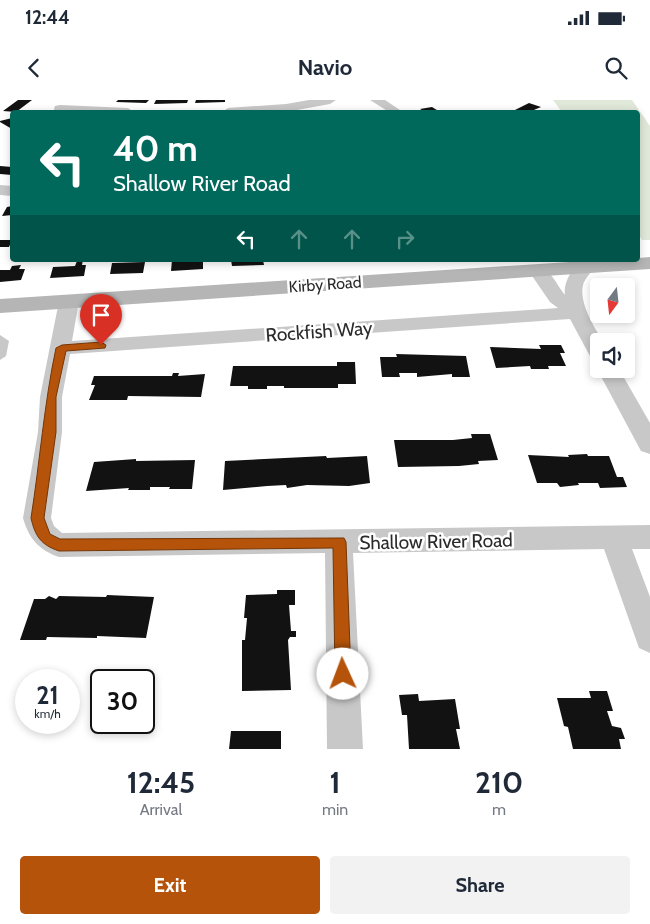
<!DOCTYPE html>
<html lang="en">
<head>
<meta charset="utf-8">
<style>
	body { margin:0; font-family:Cabin,sans-serif; background:#f2f2f3; color:#1f2937; height:100vh; display:flex; flex-direction:column; font-size:19px; white-space:nowrap }
	* { box-sizing:border-box; margin:0 }
	p { font-size:16px; color:#747a83 }
	.icon { flex:none; width:28px; height:28px; fill:none; stroke:currentColor; stroke-width:2; stroke-linecap:round; stroke-linejoin:round }
	.map { position:relative; height:649px; overflow:hidden }
	.details { display:flex; flex-direction:column; background:#fff; flex:1 }
	.details>* { flex:none }
	.hud { position:absolute; left:10px; top:10px; width:630px; height:152px; border-radius:5px; box-shadow:0 2px 8px #0003; background:#00695c; color:#fff; overflow:hidden }
	.needle { width:32px; rotate:195deg }
	.tools { position:absolute; left:590px; top:178px; display:grid; gap:10px }
	.tools a { display:grid; place-items:center; width:45px; height:45px; border-radius:5px; background:#fff; box-shadow:0 2px 8px #0003; font-size:25px }
	.speed { position:absolute; left:15px; top:569px; display:flex; gap:10px; font-size:25px; font-weight:700; text-align:center }
	.speed>* { display:grid; place-content:center; width:65px; height:65px; border-radius:50%; background:#fff; box-shadow:0 2px 8px #0003; line-height:1 }
	.speed small { font-size:12px; font-weight:400 }
	.speed .limit { border:2px solid #111; border-radius:8px; background:#fff; color:#111 }
	.pin { position:absolute; display:grid; place-items:center; width:42px; height:42px; color:#fff; margin:-51px -21px; border-radius:50% 50% 50% 0; rotate:-45deg; box-shadow:0 0 5px #0007 }
	.pin .icon { rotate:45deg }
	.me { position:absolute; width:55px; margin:-28px; rotate:358deg; stroke-linejoin:round; filter:drop-shadow(0 0 4px #0008) }
	.turn { display:flex; align-items:center; gap:18px; height:105px; padding:0 20px; font-size:22px }
	.turn .icon { width:65px; height:65px; stroke-width:2.5 }
	.turn b { display:block; font-size:35px; line-height:42px }
	.lanes { display:flex; align-items:center; height:48px; padding:0 20px; background:#0003; justify-content:center; gap:25px; direction:ltr }
	.lanes .off { opacity:.35 }
	.eta { display:flex; justify-content:space-evenly; align-items:center; height:85px; text-align:center }
	.eta b { font-size:30px; font-weight:800; line-height:35px }
	.action { display:flex; gap:10px; margin-top:auto; padding:10px 20px }
	.action a { flex:1; height:58px; border-radius:5px; background:#b45309; color:#fff; font-size:20px; font-weight:800; line-height:58px; text-align:center }
	.action a+a { background:#f2f2f3; color:#1f2937 }
	.status { display:flex; justify-content:space-between; align-items:center; height:35px; padding:0 25px; background:#fff; direction:ltr }
	.status svg { height:14px; fill:currentColor }
	header { display:flex; justify-content:space-between; align-items:center; height:65px; padding:0 20px; background:#fff; font-size:22px; font-weight:800 }
	.map>svg:first-child { display:block }
	.green { fill:#e0e9d9 }
	.building { fill:#121212 }
	.lines { fill:none; stroke-linecap:round; stroke-linejoin:round }
	.lane { fill:#c8c8c8; fill-rule:evenodd }
	.street { fill:#c8c8c8; fill-rule:evenodd }
	.secondary { fill:#b5b5b5; fill-rule:evenodd }
	.route { fill:#b45309; stroke:#753606 }
	.labels { text-anchor:middle; stroke-width:5; stroke-linejoin:round; paint-order:stroke }
	.far-street-label { font-size:16px; fill:#2b2b2b; stroke:#fff }
	.street-label { font-size:19px; fill:#2b2b2b; stroke:#fff }
</style>
</head>
<body>
<div class="status"><b>12:44</b><svg viewBox="0 0 49 12"><path d="M0 12V9h3v3zM5 12V6h3v6zM10 12V3h3v9zM15 12V0h3v12zM26 1h20v11H26zM47 4h2v5h-2z"/></svg></div>
<header><svg class="icon" aria-label="back" viewBox="0 0 24 24"><path d="M15 5l-7 7 7 7"/></svg>Navio<svg class="icon" aria-label="search" viewBox="0 0 24 24"><circle cx="10" cy="10" r="6"/><path d="M15 15l6 6"/></svg></header>
<div class="map">
<svg width="650" height="649" viewBox="0 0 650 649">
	<rect width="100%" height="100%" fill="#fff"/>
	<path class="green" d="M553 0H632L650 26V140H642L638 133V12H562Z"/>
	<path class="building" d="M18 0H32L16 12 3 11Z
		M118 0H149L146 3 116 2Z
		M156 0H188L187 3 154 4Z
		M196 0H225V2L195 3Z
		M529 3 541 7 529 12 513 11Z
		M432 7 440 12H425L420 9Z
		M12 18V29L0 22V21Z
		M0 66 12 67V75L0 74Z
		M12 106V115L2 116 7 107Z
		M0 140H12L9 147H0Z
		M83 160 82 165H86L84 176 50 178 53 167 75 166 77 161Z
		M172 160H203V169L171 171Z
		M231 160H263L264 165 232 166Z
		M145 162 143 173 110 174 112 163Z
		M21 165 19 169H25L21 180 0 182V170H10L12 166Z
		M539 245H561L565 253H560L566 266H548L549 269H531L530 266 496 268 490 247 541 249Z
		M396 254 466 256 470 277H452V274L417 277V273H399L400 277H382L380 257H397Z
		M337 262H355L356 284H338V288H284V286H267V289H248V286H230L233 266H337Z
		M173 273H179L178 276 205 274 201 297 128 296 127 300H89L95 285H91L94 276H172Z
		M471 334H490L498 360 478 361 479 364 459 366 398 367 394 340H453L472 338Z
		M587 354 588 356H609L617 377H623L627 387 600 388 598 383H578L579 385 560 387 557 383H537L528 355 569 357 568 355Z
		M326 356 327 358 367 356 370 383 349 386 307 385 287 388 286 385 267 386 223 390 225 361Z
		M136 359V361L195 360 192 389H169L170 387H150V390H128L129 388 86 391 94 362Z
		M277 490H295V505H289L291 531H296V537H290L288 540 291 590 242 591V540H245L247 518H244L246 495 277 494Z
		M107 495 154 497 146 538 97 536V538L47 537 46 540H20L34 499H45L49 496 56 499 59 496 106 497Z
		M589 591H607L613 611H607L612 626 621 628 625 639H619L621 649H573L568 627 564 626 557 598H591Z
		M418 594 419 601 455 599 460 629H456L460 649H409L407 615H402L399 595Z
		M231 631H281V649H229Z"/>
	<g class="lines">
		<path class="lane" d="M0 235 9 241 6 256 0 260Z"/>
		<path class="street" d="M309 0H336L330 4 286 12H222L228 8 286 4Z
			M370 0H385L403 12H389Z
			M60 5 128 8 134 12H55L54 9 55 6Z
			M0 85 12 86V96L0 95Z
			M587 161 593 162 596 166C592 171 587 176 584 182 577 200 594 227 603 241H599V260L591 258 570 219 70 254 62 297V332L51 418 54 426 62 433 650 425V449H632L650 497V553L639 548 604 449 353 453 363 649H327L325 453 59 457C39 450 29 439 23 418L38 332 40 297 59 201 62 197H76L79 201 72 241 558 208 550 202 528 170 531 166C548 162 555 183 565 195 563 181 574 164 587 161Z
			M599 266V269H619L650 323V354L641 351 597 269Z"/>
		<path class="secondary" d="M650 157V169L0 213V199L600 160H638V158Z"/>
	</g>
	<path class="route" d="M101 242 106 245 105 248 66 251 56 297V332L44 418 50 434 60 439 344 438 346 442 351 574 348 579 343 581 337 579 335 574 333 448 59 451C41 445 35 436 31 418 40 361 44 304 56 248L62 245Z"/>
	<g class="labels">
		<g class="far-street-label">
			<text transform="translate(325 184) rotate(-4)" y="6">Kirby Road</text>
		</g>
		<g class="street-label">
			<text transform="translate(319 231) rotate(-4)" y="7">Rockfish Way</text>
			<text transform="translate(436 441) rotate(-1)" y="7">Shallow River Road</text>
		</g>
	</g>
</svg>
<div class="tools">
<a><svg class="needle" viewBox="-14 -14 28 28"><path d="M0-13l5 13h-10z" fill="#e53935"/><path d="M0 13l5-13h-10z" fill="#747a83"/></svg></a>
<a><svg class="icon" aria-label="sound" viewBox="0 0 24 24"><path d="M4 9h4l5-4v14l-5-4H4zM17 9q2 3 0 6"/></svg></a>
</div>
<div class="speed"><div>21<small>km/h</small></div><div class="limit">30</div></div>
<div class="pin" style="left:101px;top:245px;background:#d93025"><svg class="icon" aria-label="arrive" viewBox="0 0 24 24"><path d="M6 21V4h12l-3 4 3 4H6"/></svg></div>
<svg class="me" style="left:343px;top:574px" viewBox="-20 -20 40 40"><circle r="19" fill="#fff"/><path d="M0-13L10 11 0 6-10 11z" fill="#b45309"/></svg>
<div class="hud">
<div class="turn"><svg class="icon" aria-label="left" viewBox="0 0 24 24"><path d="M17 20v-9H6M10 6l-5 5 5 5"/></svg><div><b>40 m</b>Shallow River Road</div></div>
<div class="lanes"><svg class="icon" aria-label="left" viewBox="0 0 24 24"><path d="M17 20v-9H6M10 6l-5 5 5 5"/></svg><svg class="icon off" aria-label="ahead" viewBox="0 0 24 24"><path d="M12 20V5M6 11l6-6 6 6"/></svg><svg class="icon off" aria-label="ahead" viewBox="0 0 24 24"><path d="M12 20V5M6 11l6-6 6 6"/></svg><svg class="icon off" aria-label="right" viewBox="0 0 24 24"><path d="M7 20v-9h11M14 6l5 5-5 5"/></svg></div>
</div>
</div>
<section class="details">
<div class="eta">
<div><b>12:45</b><p>Arrival</p></div>
<div><b>1</b><p>min</p></div>
<div><b>210</b><p>m</p></div>
</div>
<div class="action"><a>Exit</a><a>Share</a></div>
</section>
</body>
</html>
